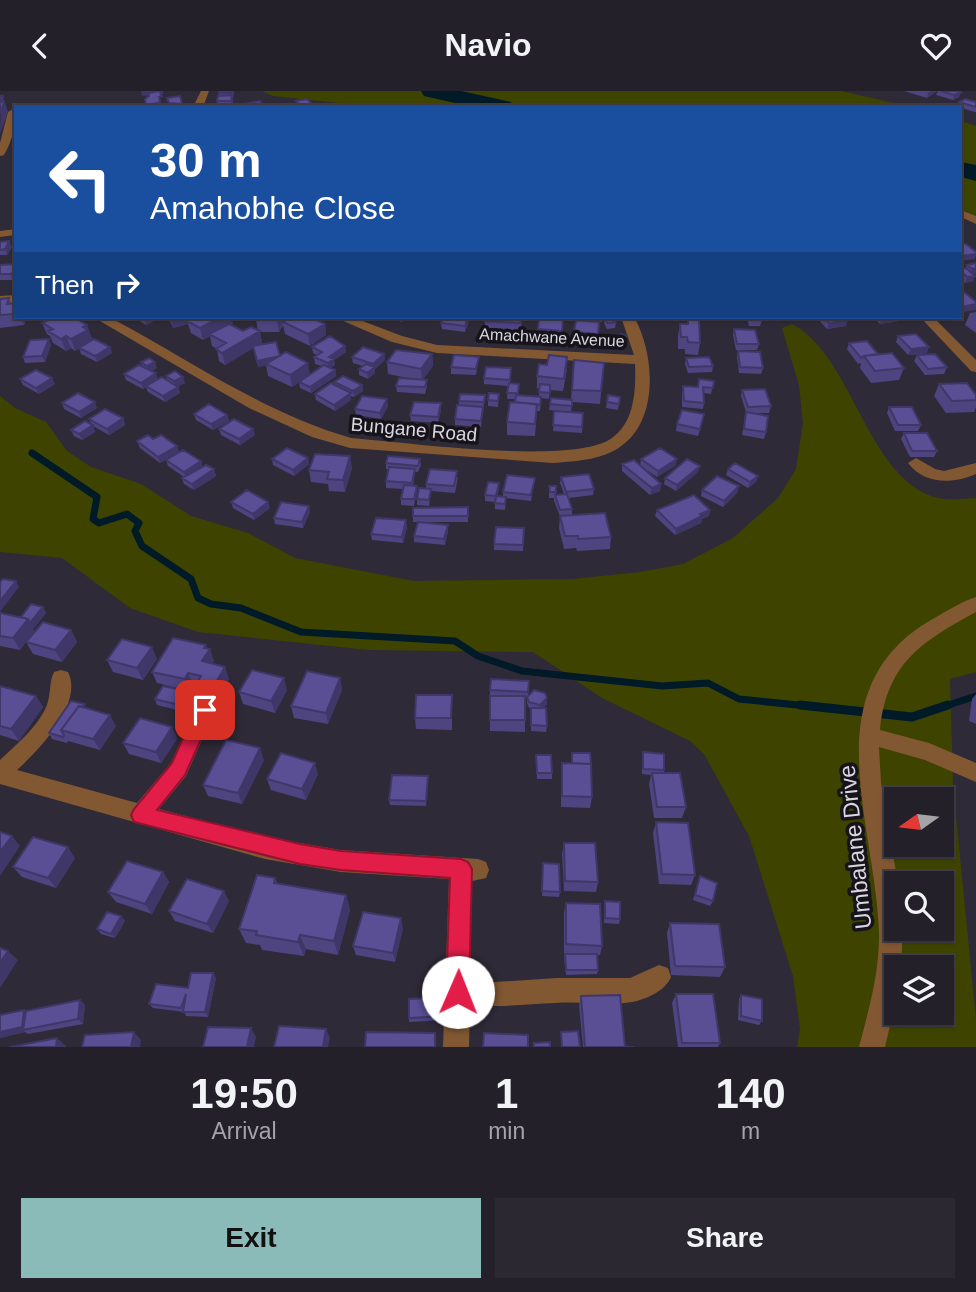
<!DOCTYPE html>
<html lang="en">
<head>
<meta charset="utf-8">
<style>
	body { margin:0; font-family:Arial,sans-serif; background:#2b2832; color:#f1f3f6; height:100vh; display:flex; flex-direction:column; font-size:26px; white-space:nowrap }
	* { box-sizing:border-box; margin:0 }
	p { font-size:23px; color:#a3a3a8 }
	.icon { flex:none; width:38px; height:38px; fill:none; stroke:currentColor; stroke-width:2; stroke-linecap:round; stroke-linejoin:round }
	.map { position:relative; height:956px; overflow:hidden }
	.sheet { display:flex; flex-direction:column; background:#23202a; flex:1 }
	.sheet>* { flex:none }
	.banner { position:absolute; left:14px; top:14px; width:948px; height:214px; border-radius:0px; box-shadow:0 2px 5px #0004,0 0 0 2px #403e47; background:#1a4fa0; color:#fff; overflow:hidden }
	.needle { width:46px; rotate:256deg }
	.fabs { position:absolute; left:884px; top:696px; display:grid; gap:14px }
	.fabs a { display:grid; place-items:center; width:70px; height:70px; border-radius:0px; background:#23202a; box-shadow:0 2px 5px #0004,0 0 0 2px #403e47; font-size:35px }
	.pin { position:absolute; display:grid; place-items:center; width:60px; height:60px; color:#fff; margin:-30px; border-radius:14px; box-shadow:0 4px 10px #0006 }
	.me { position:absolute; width:77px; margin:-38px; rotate:1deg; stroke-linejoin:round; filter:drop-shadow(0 0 5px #0008) }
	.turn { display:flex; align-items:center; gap:24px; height:147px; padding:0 21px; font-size:32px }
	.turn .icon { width:91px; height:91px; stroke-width:2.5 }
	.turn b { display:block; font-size:49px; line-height:60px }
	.then { display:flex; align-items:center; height:66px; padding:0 21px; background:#0003; gap:14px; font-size:26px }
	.eta { display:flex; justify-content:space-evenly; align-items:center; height:119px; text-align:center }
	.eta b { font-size:42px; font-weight:600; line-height:49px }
	.action { display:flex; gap:14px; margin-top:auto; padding:14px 21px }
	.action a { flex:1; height:80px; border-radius:0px; background:#8bbbb9; color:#111; font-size:28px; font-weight:600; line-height:80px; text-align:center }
	.action a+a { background:#2b2832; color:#f1f3f6 }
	header { display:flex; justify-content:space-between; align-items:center; height:91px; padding:0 21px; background:#23202a; font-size:32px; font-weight:600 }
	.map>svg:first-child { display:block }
	.green { fill:#3f4300; fill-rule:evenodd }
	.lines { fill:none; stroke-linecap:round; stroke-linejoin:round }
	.stream-far1 { stroke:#001a28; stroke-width:7 }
	.stream { stroke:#001a28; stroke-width:9 }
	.river { fill:#001a28; fill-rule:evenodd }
	.minor { fill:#825832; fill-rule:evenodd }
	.wall { fill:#4d4480 }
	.shaded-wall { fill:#3f3768 }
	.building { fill:#5a4f95; stroke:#3f3768; stroke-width:2 }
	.route { fill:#e11d48; stroke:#92132f; stroke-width:2 }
	.labels { text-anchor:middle; stroke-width:7; stroke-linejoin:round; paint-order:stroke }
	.far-street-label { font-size:16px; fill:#d9d6df; stroke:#16141a }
	.street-label { font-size:19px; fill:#d9d6df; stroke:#16141a }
	.near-street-label { font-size:23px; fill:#d9d6df; stroke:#16141a }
</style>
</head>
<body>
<header><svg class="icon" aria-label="back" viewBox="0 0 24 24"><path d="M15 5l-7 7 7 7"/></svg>Navio<svg class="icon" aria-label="heart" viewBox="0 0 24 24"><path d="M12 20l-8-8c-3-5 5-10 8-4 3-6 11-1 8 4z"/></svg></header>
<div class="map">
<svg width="976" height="956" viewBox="0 0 976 956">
	<rect width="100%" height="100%" fill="#2f2a38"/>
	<path class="green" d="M262 0H842L910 16H394L377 12 348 13 273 5Z
		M961 30 976 35V125L961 118Z
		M792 233C851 264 864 375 928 404 942 410 961 408 976 407V581L950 588 953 694 976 929V956H797L800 938 793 885 749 745 704 663 690 650 602 607 533 561 369 559 198 541 130 517 62 467 0 461V305L15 317 46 331 67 360 91 376 141 393 191 425 248 442 295 467 414 490 573 488 640 481 683 473 733 447 778 407 796 378 803 332 799 294 782 237ZM896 709H942V754H896ZM896 793H942V838H896ZM896 877H942V922H896Z"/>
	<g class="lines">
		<path class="stream-far1" d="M32 362 97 406 93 428 99 432 127 423 139 432 135 440 142 455 191 488 198 507 211 513 241 517 301 541 455 550 478 565 522 580 662 595 708 592 739 608 817 616
			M942 616 976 605"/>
		<path class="stream" d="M800 614 912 626 948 614"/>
		<path class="river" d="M421 0H461L511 11 514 16H473L424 5Z
			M961 71 976 74V90L961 86Z"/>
		<path class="minor" d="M201 0H209L203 16H193Z
			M13 18 16 19C16 35 12 50 4 64L0 65V52L8 21Z
			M961 119 976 125V133L961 126Z
			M16 138V144L0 146V140Z
			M16 204V212L0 213V205Z
			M93 226H109C189 268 263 322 351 347 404 351 574 375 612 347 635 331 636 298 635 273L437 262 392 251 334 226H352L402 245 437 254 634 264 621 226H634C654 261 659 324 625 352 606 369 577 370 553 372L350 357 312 346 249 317Z
			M920 226H933L976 269V281L971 280Z
			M916 367 935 378 944 380 976 372V383C953 393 925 394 908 372Z
			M976 506V521C921 551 887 572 880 639L929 652 976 672V691L925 669 879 656 881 692 898 793 896 838H903L901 877H896V910L885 956H859C869 918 880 880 879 840 875 729 810 593 938 525 950 518 963 510 976 506Z
			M61 579 68 581C84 613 38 660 17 679L137 712 171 672 198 613 205 611 212 613 215 619 186 685 159 718 265 746 341 759 478 768 486 771 489 779 486 787 472 790 470 889 495 891 557 887H630L659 874 668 877 671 886C665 900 647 908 632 911 608 915 581 910 556 912 527 913 499 917 470 914L469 956H443L449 788 341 781 265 768 0 693V669C17 653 38 636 47 614 51 603 49 591 54 581Z"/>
	</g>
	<path class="wall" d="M219 0H234L232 15H218L217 10 219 5Z
		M904 0H937L927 7Z
		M938 0H959L961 1 959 6 953 9 936 4Z
		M180 5 183 16H170L167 7Z
		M959 11H976V21H975L961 17V16H957Z
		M0 151 12 156 7 164H0Z
		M976 172 973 190 965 192 961 188V178L966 177 967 174Z
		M16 173V187L13 189H0V174Z
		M9 207 11 213 16 212V226H27L24 234 0 237V208Z
		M976 221V242L965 234 970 222Z
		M137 226H162L146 234 138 229Z
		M168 226H231L233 233 231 234 243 240 258 239 256 229 257 227 252 230 245 226H314L316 229 325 233 326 244 310 255 285 243 283 234 279 241H260L262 252 260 253 310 283 322 275 315 273 314 266 317 264 313 262 312 256 345 255 346 261 334 269 335 274 330 277 335 279 336 285 311 302 300 297 299 291 292 296 268 285 266 274 258 276 253 257 225 274 219 270 217 258 212 255 210 245 203 249 191 242 188 233 173 237Z
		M388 226H409L402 231Z
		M444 226H469V230L465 241 442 238 441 232Z
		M554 226H566V230H563L562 246 538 244V238L554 228Z
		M584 226H592V230L594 231V226H603L602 231H599L598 249 574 247 576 229 583 230Z
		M605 226 616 231 615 237 607 238 604 232Z
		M730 226H760L762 229 760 235H749L747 228H731Z
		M816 226H845L846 235 827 238Z
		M873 226H900L899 230 880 233Z
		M688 228 700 252 698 264 685 263V258H678V245L680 233H687Z
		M522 229 520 244 485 242V230Z
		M42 232 92 246V249L110 256 112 262 97 271 81 263 79 257 75 260 71 257 66 260 53 252 50 245 47 243Z
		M734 238 759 253 757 259H736L733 244Z
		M626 245 625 251 618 258 612 256 613 250Z
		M898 245 927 262 908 264 896 251Z
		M849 252 878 263 904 277 899 289 871 292 860 277 861 272 858 273 847 258Z
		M51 254 45 271 25 272 23 266Z
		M738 260 763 277 761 283 739 282 737 266Z
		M384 263 385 269 375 278V282L368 288 359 284V278L363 275 353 272 352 266Z
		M432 263 433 275 423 288 427 295 425 303 397 301 396 295 408 287 388 283 387 271Z
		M917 264 947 276 944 283 925 284 914 270Z
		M479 266 476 284 451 283V276Z
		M686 267 713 275 712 281 688 282 685 273Z
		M574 269 604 272 600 313 572 311 571 321 549 319 550 313 571 309Z
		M141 271 157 277 151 280 158 288 167 289 166 285 185 292 178 295 180 302 165 311 148 301 146 296 143 298 126 289 124 283 142 276Z
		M511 277 510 292 519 293V304L539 306V298L537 297V285L567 278 563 300 550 299 549 308 541 307 540 320H537L535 345 507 344V331L515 308H507L508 295 484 293V287Z
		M20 288 55 293 39 303 23 294Z
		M714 290 711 303 704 302V312L703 318 682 316V301L683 295 698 296Z
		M334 291 362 294 363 300 354 306 351 305V309L335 320 316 309 315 303 335 294Z
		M939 293 976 304V316L974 321 946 322 934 305Z
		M742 299 771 315 769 322H749L766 341 764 348 742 344 746 321 741 305Z
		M499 303 498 316 488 315V309Z
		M485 304 481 336 455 334V328L459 314V310Z
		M608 304 620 306 618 319 606 317Z
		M62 312 97 317 81 327 64 318Z
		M441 312V319L438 332 411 330 410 324Z
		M388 315 381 328 356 324 355 318Z
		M889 316 921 334 918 340H895L887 322Z
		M554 320 583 322 582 342 553 340Z
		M194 323 227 324 229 330 213 339 196 329Z
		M123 327 125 334 109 344 93 335 95 341 82 349 74 345 71 339 92 334 89 328Z
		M703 329 698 345 676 340 677 333Z
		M219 338 255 344 240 354 221 344Z
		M904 342 937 360 934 366H910L901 348Z
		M153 348 177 355 179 361 160 372 140 357 137 350Z
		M308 367 309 373 294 385 273 374 272 368Z
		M420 368 421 374 418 381H415L413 395H417V401L414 415 401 414V408L403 398 386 397V390L388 378H386V372Z
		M641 368 676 374 657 386 642 376 661 393 660 400 650 404 622 380V373L640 374Z
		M166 369 201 370 202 376 214 378 216 385 194 399 184 393 182 387 184 386 168 375Z
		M352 377 345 401 329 400 328 393 311 391 309 379Z
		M728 378 758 385 756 391 748 397 726 384Z
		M698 381 676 400 664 393 665 387Z
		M458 386 455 402 431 400 429 415 417 414V408L426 398V393Z
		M561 386 594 398 593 404 569 407 572 418V424L611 446 610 458 577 460 576 457 564 458 559 437 560 425 554 410V407H549V395H556V404L564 403 560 392Z
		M535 387 531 410 506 407 505 419 495 418V411L485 410V404L499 398 497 405 503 406V401Z
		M739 395 737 402 723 416 701 405 702 399Z
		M231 411 270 417 254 429 233 417Z
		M468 416V431H422L448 440 445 454 414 451V445L418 431H413V425Z
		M657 419H710L709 425 702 428 701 432 675 444 655 425Z
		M310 421 303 437 275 433 274 427Z
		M407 436 403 452 372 449 371 443Z
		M524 437 523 460 494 459V453Z
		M43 516 46 522 33 538 34 540 20 559 0 555V522L21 526Z
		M71 539 77 551 62 571 33 563 26 551Z
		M207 557 214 570 212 573 229 588 219 605 202 602 200 596 193 594 189 600 157 592 152 581Z
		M157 568 143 589 113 581 107 569Z
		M340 587 342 599 328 633 294 627 291 615Z
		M529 590 528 605 547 607V613L543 617 547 635 546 641 531 640V617H529L527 612V607H525V641L490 640V599Z
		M0 595 36 605 43 616 19 650 0 644Z
		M287 599 275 622 243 613 239 601Z
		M199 603 202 609 194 623 157 614 155 608Z
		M976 603V633L969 630 972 608Z
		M452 604V639L416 638 415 627Z
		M88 618 116 635 100 659 68 650 67 652 52 648 49 642Z
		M172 636 177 648 161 672 129 663 123 652Z
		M643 661 664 679V682L686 716 682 727H654L649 693 651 684 642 683V667Z
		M572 662 592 706 590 717 561 716V683L562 672H571Z
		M536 664 552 682V688H537Z
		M264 669 242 713 208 705 203 694Z
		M318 683 306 709 271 699 267 688Z
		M428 685 426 715 390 714 389 709Z
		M656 731 695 784 691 794 659 793 653 742Z
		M564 752 598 791 596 801 564 800 562 763Z
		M75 767 56 797 22 786 13 776Z
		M543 772 560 801 559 806 542 805Z
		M163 781 169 791 152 823 116 811 108 801Z
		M700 785 713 810 710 815 693 809Z
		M275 787 277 792 346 804 350 819 338 864 306 858 304 865 262 859 260 854 246 852 239 838Z
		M229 810 213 842 175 830 169 820Z
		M605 810 620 828 619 833 604 832Z
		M566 812 602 855 600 864H597L598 879 597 883 566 884 564 868V822Z
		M121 825 125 830 115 847 101 843 97 838Z
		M670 832 725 876 720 886 671 884 667 842Z
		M403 837 395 871 356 864 353 855Z
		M213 882 216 887 208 926 186 925 184 921 153 917 149 913 188 897Z
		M676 903 720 952 718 956H678L672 912Z
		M741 904 762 930 759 934 738 929 739 908Z
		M581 905 625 956H634H583L579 914Z
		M446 906 447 929 409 931V927Z
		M80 909 85 914 83 933 28 943 25 941 0 947 24 919 26 920Z"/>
	<path class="shaded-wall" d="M141 0H163V3L142 5Z
		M232 0H234L232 15 231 10Z
		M931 0H937L927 7 928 2Z
		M961 1 959 6 953 9 954 4Z
		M3 5 8 21 0 43 1 11Z
		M160 11 161 16H146V15Z
		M9 150 12 156 7 164 5 158Z
		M976 163 975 168 961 170V165Z
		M976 177V183L970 184 972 178Z
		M16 178V187L13 189 11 183Z
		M975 185 973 190 965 192 967 186Z
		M976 213V219L961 221V216Z
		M21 226H27L24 234Z
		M144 226H162L146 234Z
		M170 226H197L187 230 188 233 173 237Z
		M221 226H231L233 233 211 245 209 243 210 245 203 249 200 237Z
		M279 226H282L283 231 279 241 277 229Z
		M315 226 317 237 325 233 326 244 310 255 308 243 313 227Z
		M401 226H409L402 231Z
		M468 226 469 230 465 241V235Z
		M889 226H900L899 230 880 233 882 227Z
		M848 229 846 235 827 238 829 232Z
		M87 234 93 250 75 260 71 248 83 236Z
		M260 240 262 252 225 274 222 262Z
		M66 245 71 257 66 260 61 248Z
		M626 245 625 251 618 258V252Z
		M49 248 51 254 45 271 42 265Z
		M345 255 346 261 334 269 335 274 328 278V272L329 266Z
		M110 256 112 262 97 271 95 265Z
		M929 256 927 262 908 264 911 258Z
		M384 263 385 269 375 278V282L368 288 367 282 374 277 373 273Z
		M432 263 433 275 422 290 421 278Z
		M280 266 282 272 258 276 257 270Z
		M155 271 157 277 149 281 147 275Z
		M308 272 310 284 292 296 290 284Z
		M335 279 336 285 311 302 310 296Z
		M156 282 158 288 143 298 141 292Z
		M183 286 185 292 176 297 174 290Z
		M52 287 55 293 39 303 36 297Z
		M362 294 363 300 354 306 353 300Z
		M178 296 180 302 165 311 163 305Z
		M351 302V309L335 320 334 314Z
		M387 308 388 315 381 328 380 322Z
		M95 311 97 317 81 327 79 321Z
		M441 312V319L438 332V326Z
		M227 324 229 330 213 339 211 333Z
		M123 327 125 334 109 344 107 338Z
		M93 334 95 341 82 349 79 343Z
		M253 338 255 344 240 354 239 348Z
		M177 355 179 361 160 372 158 366Z
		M350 365 352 377 345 401 343 389Z
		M308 367 309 373 294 385 293 379Z
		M677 368 676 374 657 386 658 380Z
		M201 370 203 377 186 387 184 381Z
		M700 375 698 381 676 400 677 394Z
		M214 378 216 385 194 399 192 393Z
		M758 385 756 391 748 397 750 391Z
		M661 393 660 400 650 404 652 397Z
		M417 395V401L414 415V408Z
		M739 395 737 402 723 416 724 410Z
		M268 411 270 417 254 429 253 423Z
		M309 415 310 421 303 437 302 431Z
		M710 419 709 425 702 428 701 432 675 444 676 438 700 423Z
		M406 429 407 436 403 452 402 446Z
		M448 434V440L445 454 444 448Z
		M16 490 19 496 0 521V510Z
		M43 516 46 522 33 538 34 540 20 559 13 547 28 528Z
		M71 539 77 551 62 571 55 559Z
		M206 554 208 561 210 558 214 570 207 582 202 570 204 557Z
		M152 556 157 568 143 589 137 577Z
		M225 576 229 588 219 605 215 593Z
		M188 582 193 594 189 600 185 588Z
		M284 587 287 599 275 622 271 610Z
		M340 587 342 599 328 633 326 622Z
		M199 603 202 609 194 623 191 617Z
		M36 605 43 616 19 650 11 638Z
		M547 607V613L540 620V614Z
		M110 624 116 635 100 659 93 648Z
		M172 636 177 648 161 672 156 661Z
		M260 657 264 669 242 713 238 702Z
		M315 672 318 683 306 709 302 698Z
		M12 745 20 755 0 785V761Z
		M68 756 75 767 56 797 48 787Z
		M163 781 169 791 152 823 145 813Z
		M224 800 229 810 213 842 207 833Z
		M346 804 350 819 338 864 334 850Z
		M121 825 125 830 115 847 111 843Z
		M401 827 403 837 395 871 393 862Z
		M300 844 306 858 304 865 298 851Z
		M8 860 18 869 0 897V872Z
		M213 882 216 887 208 926 205 921Z
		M80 909 85 914 83 933 78 928Z
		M24 919 29 923 23 939 25 941 0 947V941Z
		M251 937 256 946 254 956H247Z
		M326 938 330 947 328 956H323Z
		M134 941 141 949 140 956H131Z
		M57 947 66 955V956H56Z"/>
	<path class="building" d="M159 0 162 5 159 6 160 11 146 15 145 8 149 5V2Z
		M219 0H232L231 2H219Z
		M941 0H959L961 1 954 4Z
		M232 4 231 10H217L218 5Z
		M0 5H3L1 11H4L0 23Z
		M180 5 182 13 169 12 167 7Z
		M307 8 315 16H302L296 10Z
		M965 8 976 11V16L959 11Z
		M260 10 263 16H246L244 13Z
		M9 150 5 158 0 159V151Z
		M961 153H966L976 161V163L961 165Z
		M976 172V177L972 178 967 174Z
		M16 173V178L11 183H0V174Z
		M966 177 975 185 967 186 961 180V178Z
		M961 201H964L976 211V213L961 216Z
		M9 207 7 213 16 212V223L0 224V208Z
		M54 226H63L71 229 75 227 87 234 83 236 88 239 71 248 66 245 61 248 48 240 53 238 42 232Z
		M196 226H221L200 237 187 230Z
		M258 226H279L277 229H256Z
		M291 226H315L313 227 325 233 308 243 283 231Z
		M444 226H468L465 235 441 232Z
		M486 226H521L520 232 485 230Z
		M605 226H613L616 231 608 232Z
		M749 226H760L762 229H750Z
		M823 226H845L848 229 829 232Z
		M539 227 563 228 562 240 538 238Z
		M688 228H699L700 252 688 251 687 246H681L680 233H688Z
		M576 229 599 231 598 243 574 241Z
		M229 233 243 240 251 236 260 240 222 262 216 258 226 252 209 243Z
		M734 238 755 239 759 253H737Z
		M621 243 626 245 618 252 613 250Z
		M916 243 929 256 911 258 898 245Z
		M330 245 345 255 329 266 334 268 328 272 314 266 322 261 312 256Z
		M49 248 42 265 23 266 30 249Z
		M94 248 110 256 95 265 79 257Z
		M867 250 878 263 864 265 863 266 861 267 849 252Z
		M276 251 280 265 257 270 253 255Z
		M363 256 384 263 373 273 352 266Z
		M396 259 432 263 421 278 387 271Z
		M738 260 760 261 763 277 740 276Z
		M286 261 308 272 290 284 266 273Z
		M892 262 904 277 875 280 864 265Z
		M935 263 947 276 928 278 917 264Z
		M454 264 479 266 476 278 451 276Z
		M549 264 567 266 564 288 537 285 539 273 547 274Z
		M709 266 713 275 689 276 686 267Z
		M149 267 155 271 147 275 141 271Z
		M574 269 604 272 601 300 572 299Z
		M366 273 375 276 367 282 359 278Z
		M139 274 156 282 141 292 124 283Z
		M324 274 335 279 310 296 299 291Z
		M486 276 511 277 510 289 484 287Z
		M36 279 52 287 36 297 20 288Z
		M175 280 183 286 174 290 166 285Z
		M343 285 362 294 353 300 334 291Z
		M162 286 178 296 163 305 146 295Z
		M399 287 427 289 425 296 396 295Z
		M699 288 714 290 713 297 703 296 704 312 684 310 683 295 698 296Z
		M331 292 351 302 334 314 315 303Z
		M509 292 519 293 518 302H507Z
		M967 292 976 304V309L952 310 939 293Z
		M540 293 550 294V302L539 301Z
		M765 298 771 315 748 316 742 299Z
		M78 302 95 311 79 321 62 312Z
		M489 302 499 303 498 310 488 309Z
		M460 303 485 304 484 311 459 310Z
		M516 304 541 306 540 314 515 311Z
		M608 304 620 306 619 313 607 311Z
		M362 305 387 308 380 322 355 318Z
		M551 307 572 309V315L550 313Z
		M414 311 441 312 438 326 410 324Z
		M510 311 537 313 535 333 507 331Z
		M209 313 227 324 211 333 194 323Z
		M457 314 483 316 481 330 455 328Z
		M889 316H912L921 334H898Z
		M105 318 123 327 107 338 89 328Z
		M682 319 704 323 700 338 677 333Z
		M554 320 583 322 582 336 553 334Z
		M746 321 768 325 766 341 744 338Z
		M234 328 253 338 239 348 219 338Z
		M85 330 93 334 79 343 71 339Z
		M904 342H927L937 360H912Z
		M148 344 153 348 161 344 177 355 158 366 137 350Z
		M287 357 308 367 293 379 272 368Z
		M660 357 677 368 658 380 641 368Z
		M183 359 201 370 184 381 166 369Z
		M315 363 350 365 343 389 327 388 329 381 309 379Z
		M388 365 420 368 418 375 386 372Z
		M687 368 700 375 677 394 665 387Z
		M634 369 661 393 652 397 622 373Z
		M735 372 758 385 750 391 728 378Z
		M206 374 214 378 192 393 182 387Z
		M389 376 415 378 412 392 386 390Z
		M430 378 457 380 454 395 426 393Z
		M589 383 594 398 566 401 561 386Z
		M507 384 535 387 531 404 503 401Z
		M717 385 739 395 724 410 702 399Z
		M488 391 499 392 496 405 485 404Z
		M404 394 417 395 414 408H401Z
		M549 395H556V401H550Z
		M419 397 431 398 429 409 417 408Z
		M247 399 268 411 253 423 231 411Z
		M567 403 572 418 560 419 555 404Z
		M694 404 710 419 700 423 702 425 676 438 657 419Z
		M496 405 506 406 505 413 495 412Z
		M281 411 309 415 302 431 274 427Z
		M468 416V425H413V417Z
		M605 422 611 446 578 448V445H565L560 425Z
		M376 427 406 429 402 446 371 443Z
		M418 431 448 434 444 448 414 445Z
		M496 436 524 437 523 454 494 453Z
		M3 488 16 490 0 510V491Z
		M31 513 43 516 30 532 28 528 21 526Z
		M0 522 28 528 13 547 0 545Z
		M43 531 71 539 55 559 26 551Z
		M173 547 206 554 204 557 210 558 202 570 225 576 215 593 198 590 201 585 188 582 185 588 152 581Z
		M122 548 152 556 137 577 107 569Z
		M252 579 284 587 271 610 239 601Z
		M307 580 340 587 326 622 291 615Z
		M491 588 529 590 528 601 490 599Z
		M0 595 36 605 11 638 0 635Z
		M163 595 199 603 191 617 155 608Z
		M534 599 545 602 547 607 540 614 529 611 527 606Z
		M416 604H452L451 627H415Z
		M490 605H525V629H490Z
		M71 610 85 613 82 616 79 615 61 639 64 644 63 646 49 642Z
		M79 615 110 624 93 648 61 639Z
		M531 617H546L547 635 531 634Z
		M140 627 172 636 156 661 123 652Z
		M226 649 260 657 238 702 203 694Z
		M643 661 664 663V679L643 678Z
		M281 662 315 672 302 698 267 688Z
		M572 662H590L591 673 572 672Z
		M536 664H551L552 682H537Z
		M562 672 591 673 592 706 562 705Z
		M652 682H680L686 716H657Z
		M392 684 428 685 426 710 389 709Z
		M656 731 688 732 695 784 662 783Z
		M0 741 12 745 0 761Z
		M33 746 68 756 48 787 13 776Z
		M564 752H595L598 791 565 790Z
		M127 770 163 781 145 813 108 801Z
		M543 772 559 773 560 801 542 800Z
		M257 784 275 787 274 792 346 804 334 850 300 844 298 851 256 844 257 840 239 838Z
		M700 785 717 792 713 810 695 804Z
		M187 788 224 800 207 833 169 820Z
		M605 810 620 811V828L605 827Z
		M566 812 600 813 602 855 566 853Z
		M107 821 121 825 111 843 97 838Z
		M363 821 401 827 393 862 353 855Z
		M670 832 719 833 725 876 675 875Z
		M0 857 8 860 0 872Z
		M565 863H597L598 879H566Z
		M191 882H213L205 921H183L186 903 181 917 149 913 156 893 188 897Z
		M676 903H713L720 952H682Z
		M620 904 625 956H634H585L581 905Z
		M741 904 762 908V930L741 925Z
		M446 906 447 925 409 927V908Z
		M80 909 78 928 23 939 26 920Z
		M24 919 22 936 0 941V924Z
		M279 935 326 938 323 956H274Z
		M208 936 251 937 247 956H203Z
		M578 940 580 956H562L561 941Z
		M134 941 131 956H82L85 944Z
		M366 941 435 942V956H365Z
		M484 942 528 944V956H483Z
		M57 947 56 956H10Z
		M550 951V956H534V952Z"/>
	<path class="route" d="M205 611 211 614 214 619 185 684 157 719 300 753 341 760 461 768 468 771 472 778 469 901 466 909 458 912 450 909 446 901 450 787 341 779 300 773 134 731 131 724 134 718 172 672 198 614Z"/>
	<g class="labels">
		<g class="far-street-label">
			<text transform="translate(552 246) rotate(3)" y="6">Amachwane Avenue</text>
		</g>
		<g class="street-label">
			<text transform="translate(414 338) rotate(5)" y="7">Bungane Road</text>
		</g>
		<g class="near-street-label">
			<text transform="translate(855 756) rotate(-96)" y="8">Umbalane Drive</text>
		</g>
	</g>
</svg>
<div class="fabs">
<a><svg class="needle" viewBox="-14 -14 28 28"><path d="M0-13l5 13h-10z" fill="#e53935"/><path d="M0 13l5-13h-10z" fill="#a3a3a8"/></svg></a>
<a><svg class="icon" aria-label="search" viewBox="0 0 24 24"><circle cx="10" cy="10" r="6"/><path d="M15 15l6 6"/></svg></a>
<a><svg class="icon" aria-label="layers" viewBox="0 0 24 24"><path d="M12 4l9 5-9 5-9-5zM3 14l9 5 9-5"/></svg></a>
</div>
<div class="pin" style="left:205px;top:619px;background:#d93025"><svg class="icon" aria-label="arrive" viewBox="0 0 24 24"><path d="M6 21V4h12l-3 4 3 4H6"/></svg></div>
<svg class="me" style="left:458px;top:901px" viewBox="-20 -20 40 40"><circle r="19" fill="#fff"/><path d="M0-13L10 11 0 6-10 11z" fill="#e11d48"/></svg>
<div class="banner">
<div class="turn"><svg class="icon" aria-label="left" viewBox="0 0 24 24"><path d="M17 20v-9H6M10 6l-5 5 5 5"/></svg><div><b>30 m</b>Amahobhe Close</div></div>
<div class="then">Then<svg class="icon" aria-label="right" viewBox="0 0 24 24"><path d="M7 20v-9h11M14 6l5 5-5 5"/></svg></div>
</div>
</div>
<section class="sheet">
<div class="eta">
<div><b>19:50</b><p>Arrival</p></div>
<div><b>1</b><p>min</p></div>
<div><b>140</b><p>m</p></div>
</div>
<div class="action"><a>Exit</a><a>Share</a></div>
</section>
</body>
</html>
